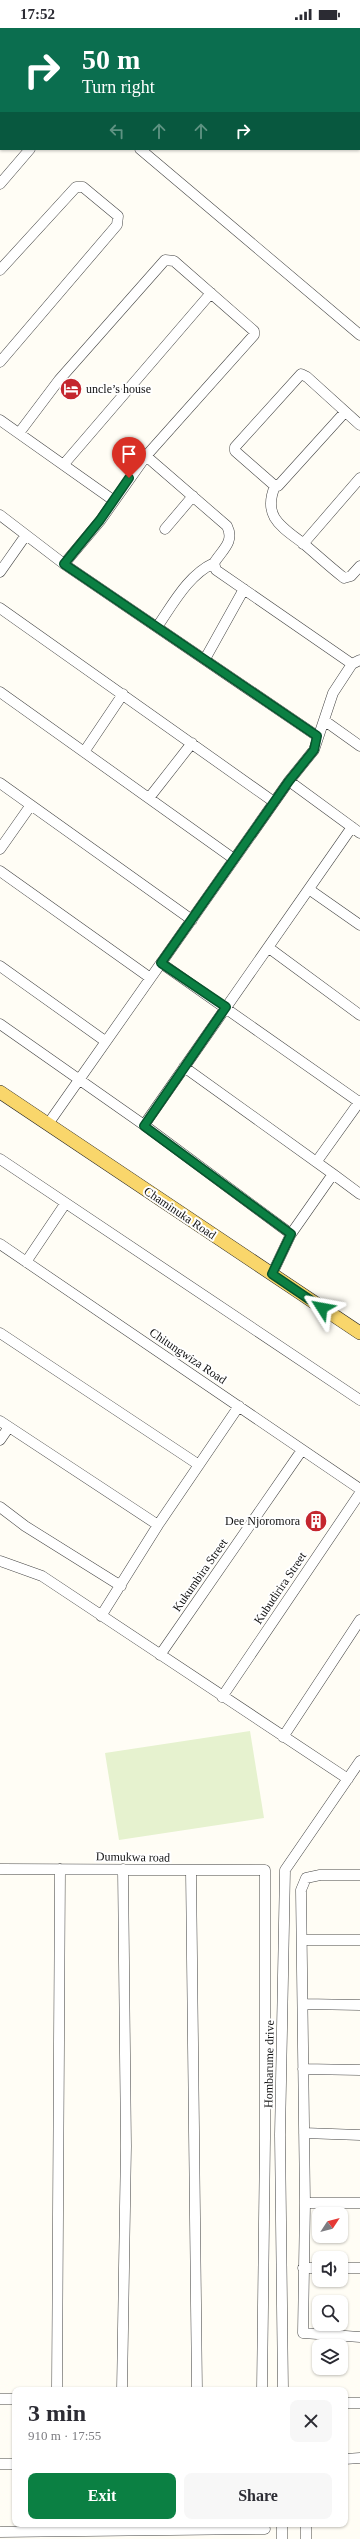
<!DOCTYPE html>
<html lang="en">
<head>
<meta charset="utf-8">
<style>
	body { margin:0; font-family:Georgia,serif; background:#f7f7f7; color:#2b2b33; height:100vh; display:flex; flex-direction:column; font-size:15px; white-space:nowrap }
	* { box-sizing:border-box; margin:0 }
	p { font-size:13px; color:#7c7c81 }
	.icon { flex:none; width:22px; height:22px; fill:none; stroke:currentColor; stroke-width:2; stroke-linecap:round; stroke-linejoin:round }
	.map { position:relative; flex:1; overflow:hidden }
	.panel { position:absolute; left:12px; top:2359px; width:336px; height:140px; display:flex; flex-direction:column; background:#fff; border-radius:8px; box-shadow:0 1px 3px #0004 }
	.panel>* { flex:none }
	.hud { position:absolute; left:0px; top:0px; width:360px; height:122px; box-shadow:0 1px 3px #0004; background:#0b6e4f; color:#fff; overflow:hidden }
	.needle { width:26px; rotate:54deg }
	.controls { position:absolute; left:312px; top:2179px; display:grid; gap:8px }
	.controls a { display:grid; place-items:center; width:36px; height:36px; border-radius:8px; background:#fff; box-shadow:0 1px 3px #0004; font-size:20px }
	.pin { position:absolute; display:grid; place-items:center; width:34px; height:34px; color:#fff; margin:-41px -17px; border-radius:50% 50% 50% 0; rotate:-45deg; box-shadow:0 0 4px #0007 }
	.pin .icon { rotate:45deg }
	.me { position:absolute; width:44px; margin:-22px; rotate:304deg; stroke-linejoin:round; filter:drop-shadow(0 0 3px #0008) }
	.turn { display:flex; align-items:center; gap:14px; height:84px; padding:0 16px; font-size:18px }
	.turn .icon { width:52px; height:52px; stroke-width:2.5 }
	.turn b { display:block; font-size:28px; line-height:34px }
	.lanes { display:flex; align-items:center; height:38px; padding:0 16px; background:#0003; justify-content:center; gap:20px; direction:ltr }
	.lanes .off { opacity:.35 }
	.round { display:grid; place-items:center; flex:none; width:42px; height:42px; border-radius:8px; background:#f7f7f7 }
	.overview { display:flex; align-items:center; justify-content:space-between; height:68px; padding:0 16px }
	h1 { font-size:24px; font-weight:700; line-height:30px }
	.action { display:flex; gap:8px; margin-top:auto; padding:8px 16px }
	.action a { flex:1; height:46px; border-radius:8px; background:#0b8043; color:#fff; font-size:16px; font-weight:700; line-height:46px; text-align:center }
	.action a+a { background:#f7f7f7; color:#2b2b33 }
	.status { display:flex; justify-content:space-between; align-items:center; height:28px; padding:0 20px; background:#fff; direction:ltr }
	.status svg { height:11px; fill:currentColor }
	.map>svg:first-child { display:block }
	.pitch { fill:#e6f2cf }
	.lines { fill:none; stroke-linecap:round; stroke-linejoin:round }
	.minor-casing { stroke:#444; stroke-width:11 }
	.major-casing { stroke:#222; stroke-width:14 }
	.minor { stroke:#fff; stroke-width:10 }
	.major { stroke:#f9d66b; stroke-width:13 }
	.route-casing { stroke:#07532c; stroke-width:10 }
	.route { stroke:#0b8043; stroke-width:7 }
	.labels { text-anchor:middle; stroke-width:4; stroke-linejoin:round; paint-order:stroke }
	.poi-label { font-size:12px; fill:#111; stroke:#fff; text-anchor:start }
	.street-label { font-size:12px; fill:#111; stroke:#fff }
</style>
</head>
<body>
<div class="status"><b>17:52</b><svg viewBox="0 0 49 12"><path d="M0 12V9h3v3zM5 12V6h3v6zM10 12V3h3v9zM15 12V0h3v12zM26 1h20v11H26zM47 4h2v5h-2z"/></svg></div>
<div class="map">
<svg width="360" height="2511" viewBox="0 0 360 2511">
	<rect width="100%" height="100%" fill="#fffdf5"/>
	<path class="pitch" d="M250 1703 264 1790 119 1812 105 1725Z"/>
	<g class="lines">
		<g class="minor-casing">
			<path id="minor" d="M1 0 2 1
				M0 87 1 88
				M140 121 360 307
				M0 156 30 121
				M0 242 76 159H83L118 188 117 197 0 334
				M345 384 278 458H275L235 423V419L301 346 307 349 360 397
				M0 392 113 472
				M19 405 59 352 165 232 174 233 254 303V307L146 428 100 493 64 536
				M146 428 227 498C235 514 222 522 214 535L216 542 352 636
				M64 436 211 265
				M275 458C262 489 282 499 304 516 317 527 330 539 344 550L351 548 360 538
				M0 487 64 536 317 708
				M165 501 193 468
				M303 516 360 450
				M0 544 26 507
				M0 580 274 774
				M157 599C173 576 188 547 214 535
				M205 631 244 561
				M0 664 234 831
				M325 693 360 718
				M84 724 123 666
				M289 753 360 805
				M0 755 192 892
				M149 770 192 715
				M0 821 31 777
				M0 843 149 949
				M310 862 360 897
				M269 920 360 987
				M161 935 359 1074
				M0 938 105 1013
				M0 996 144 1097 291 1206 333 1146 184 1039
				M48 1096 289 753 314 722 333 665 352 636 360 632
				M144 1097 352 799
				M0 1131 360 1372
				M317 1133 360 1073
				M333 1146 360 1166
				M0 1216 360 1461
				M26 1234 65 1176
				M272 1246 291 1206
				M0 1305 199 1437
				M0 1393 158 1497
				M0 1412 9 1399
				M0 1479 25 1498 121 1558
				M0 1533 42 1548 348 1751
				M101 1588 158 1497 239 1378
				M160 1627 302 1422
				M222 1669 360 1465
				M283 1709 360 1592
				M0 1841 265 1842V2110L262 2362
				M191 1843 197 2362
				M360 1847H320L306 1850 301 1862 305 2175 303 2305 360 2309
				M302 1912H360
				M304 1976 360 1977
				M303 2041 360 2042
				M304 2105 360 2107
				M305 2175H360
				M303 2240H319
				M341 2240H360
				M57 2362 60 1841
				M122 2362 126 2118 123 1841
				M283 2362 280 2107 285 1842 360 1733
				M0 2371H15
				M345 2375H360
				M345 2431 360 2430
				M0 2436H15
				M306 2496V2511
				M0 2504 265 2501
				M282 2511V2496"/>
		</g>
		<g class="major-casing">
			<path id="major" d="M0 1064 360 1305"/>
		</g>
		<use href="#minor" class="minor"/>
		<use href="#major" class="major"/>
	</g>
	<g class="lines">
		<g class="route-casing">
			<path id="route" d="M129 450 100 492 64 536 317 708 314 722 289 753 161 935 226 979 144 1098 291 1206 272 1246 322 1280"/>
		</g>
		<use href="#route" class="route"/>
	</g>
	<defs>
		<g id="hotel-disc" transform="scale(1.15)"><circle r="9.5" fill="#c4262e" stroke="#fff"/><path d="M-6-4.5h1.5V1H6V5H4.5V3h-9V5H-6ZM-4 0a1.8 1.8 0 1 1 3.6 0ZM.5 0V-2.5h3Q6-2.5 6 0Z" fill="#fff"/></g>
		<g id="building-disc" transform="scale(1.15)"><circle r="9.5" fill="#c4262e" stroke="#fff"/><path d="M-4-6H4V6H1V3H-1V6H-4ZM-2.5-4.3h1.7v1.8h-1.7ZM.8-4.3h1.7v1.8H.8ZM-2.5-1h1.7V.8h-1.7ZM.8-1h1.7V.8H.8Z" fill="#fff"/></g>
	</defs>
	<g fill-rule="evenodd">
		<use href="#hotel-disc" x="71" y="361"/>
		<use href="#building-disc" x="316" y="1493"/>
	</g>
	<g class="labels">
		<g class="poi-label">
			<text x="86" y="365">uncle’s house</text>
			<text x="300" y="1497" text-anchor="end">Dee Njoromora</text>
		</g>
		<g class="street-label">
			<text transform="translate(180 1185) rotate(34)" y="4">Chaminuka Road</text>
			<text transform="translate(188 1328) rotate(34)" y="4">Chitungwiza Road</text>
			<text transform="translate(200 1547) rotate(-55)" y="4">Kukumbira Street</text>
			<text transform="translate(280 1560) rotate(-56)" y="4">Kubudirira Street</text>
			<text transform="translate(133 1829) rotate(1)" y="4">Dumukwa road</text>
			<text transform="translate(269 2036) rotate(-89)" y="4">Hombarume drive</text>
		</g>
	</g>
</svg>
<div class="controls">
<a><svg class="needle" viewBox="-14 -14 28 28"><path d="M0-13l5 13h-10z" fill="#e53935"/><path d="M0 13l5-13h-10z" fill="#7c7c81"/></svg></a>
<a><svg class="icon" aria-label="sound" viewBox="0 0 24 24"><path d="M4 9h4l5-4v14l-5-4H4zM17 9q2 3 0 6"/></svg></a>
<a><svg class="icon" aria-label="search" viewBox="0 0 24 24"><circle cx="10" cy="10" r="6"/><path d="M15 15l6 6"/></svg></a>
<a><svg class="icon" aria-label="layers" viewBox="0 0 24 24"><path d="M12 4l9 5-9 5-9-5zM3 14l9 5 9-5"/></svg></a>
</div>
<div class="pin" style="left:129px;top:450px;background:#d93025"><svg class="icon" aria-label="arrive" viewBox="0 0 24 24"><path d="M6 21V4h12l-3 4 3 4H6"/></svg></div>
<svg class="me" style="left:322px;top:1280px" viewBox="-20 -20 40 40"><path d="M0-17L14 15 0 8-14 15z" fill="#0b8043" stroke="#fff" stroke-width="4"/></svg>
<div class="hud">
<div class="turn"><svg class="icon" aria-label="right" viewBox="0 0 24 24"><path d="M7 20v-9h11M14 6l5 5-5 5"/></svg><div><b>50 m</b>Turn right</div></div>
<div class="lanes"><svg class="icon off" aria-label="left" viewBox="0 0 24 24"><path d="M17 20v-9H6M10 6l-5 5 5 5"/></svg><svg class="icon off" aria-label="ahead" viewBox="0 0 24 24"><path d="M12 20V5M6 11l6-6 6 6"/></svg><svg class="icon off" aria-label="ahead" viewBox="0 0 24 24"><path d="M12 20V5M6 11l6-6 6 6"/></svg><svg class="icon" aria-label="right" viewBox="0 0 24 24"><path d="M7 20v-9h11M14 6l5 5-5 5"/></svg></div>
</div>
<section class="panel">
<div class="overview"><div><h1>3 min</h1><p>910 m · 17:55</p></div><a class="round"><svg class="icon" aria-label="close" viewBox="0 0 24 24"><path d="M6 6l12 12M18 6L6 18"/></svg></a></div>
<div class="action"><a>Exit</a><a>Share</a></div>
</section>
</div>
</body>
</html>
